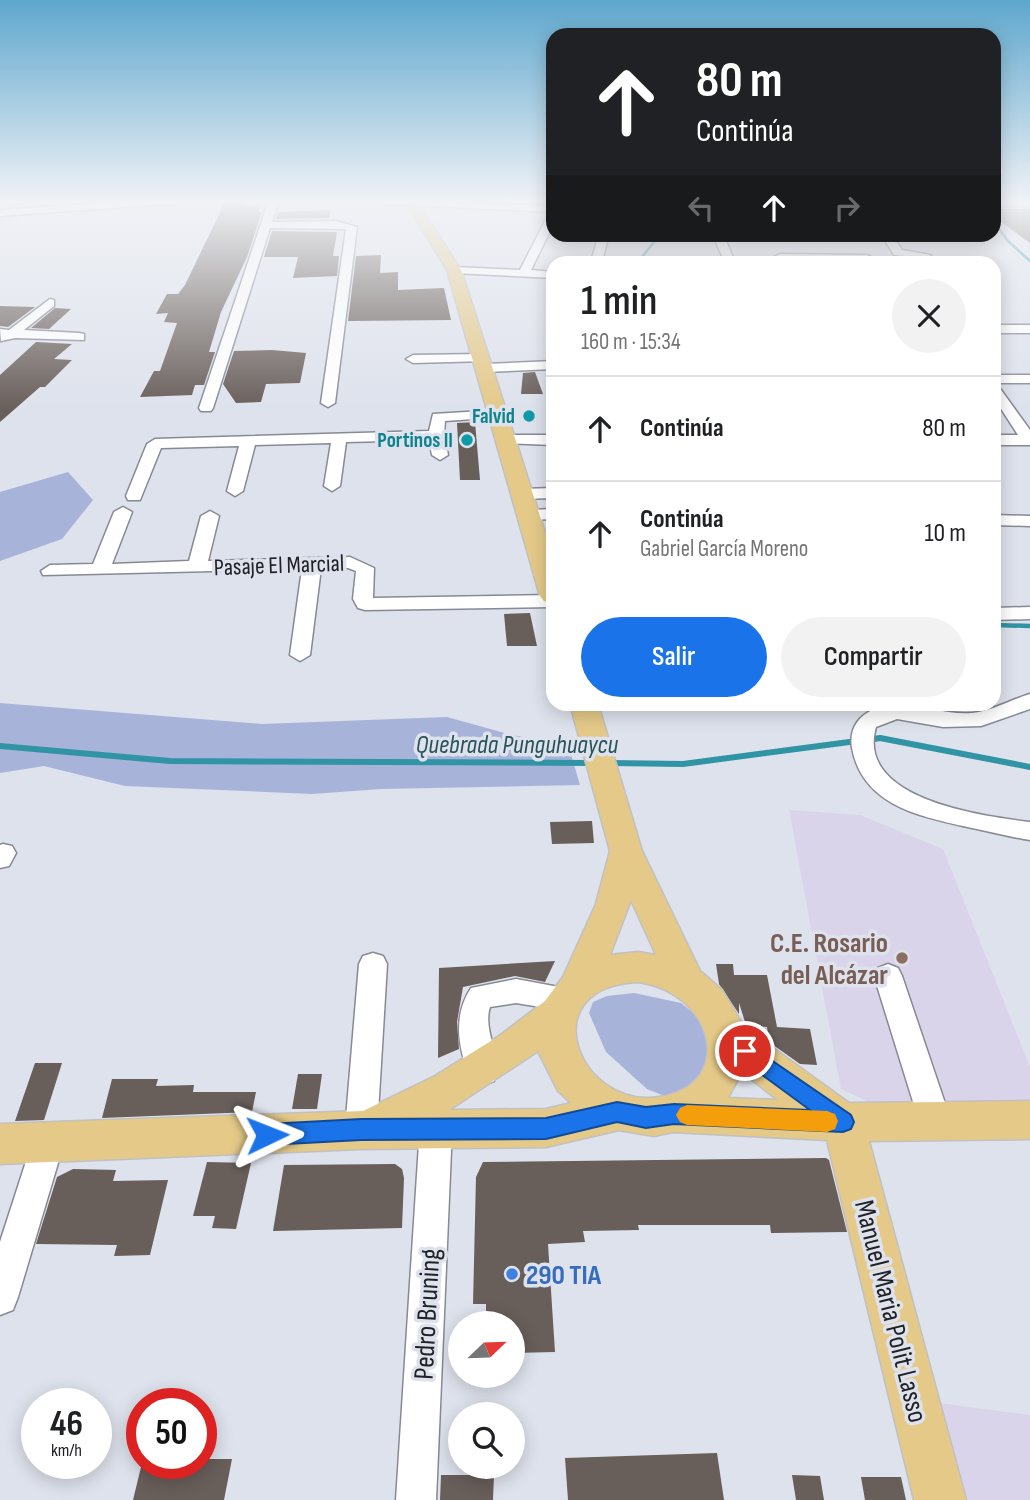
<!DOCTYPE html>
<html lang="es">
<head>
<meta charset="utf-8">
<style>
	body { margin:0; font-family:"Sofia Sans Condensed",sans-serif; background:#f2f2f2; color:#202124; height:100vh; display:flex; flex-direction:column; font-size:26px; white-space:nowrap }
	* { box-sizing:border-box; margin:0 }
	p { font-size:23px; color:#757577 }
	.icon { flex:none; width:38px; height:38px; fill:none; stroke:currentColor; stroke-width:2; stroke-linecap:round; stroke-linejoin:round }
	.map { position:relative; flex:1; overflow:hidden }
	.drawer { position:absolute; left:546px; top:256px; width:455px; height:455px; display:flex; flex-direction:column; background:#fff; border-radius:21px; box-shadow:0 4px 18px #0003 }
	.drawer>* { flex:none }
	.top-card { position:absolute; left:546px; top:28px; width:455px; height:214px; border-radius:21px; box-shadow:0 4px 18px #0003; background:#202124; color:#fff; overflow:hidden }
	.needle { width:46px; rotate:67deg }
	.buttons { position:absolute; left:448px; top:1311px; display:grid; gap:14px }
	.buttons a { display:grid; place-items:center; width:77px; height:77px; border-radius:50%; background:#fff; box-shadow:0 4px 18px #0003; font-size:35px }
	.speed { position:absolute; left:21px; top:1388px; display:flex; gap:14px; font-size:35px; font-weight:700; text-align:center }
	.speed>* { display:grid; place-content:center; width:91px; height:91px; border-radius:50%; background:#fff; box-shadow:0 4px 18px #0003; line-height:1 }
	.speed small { font-size:18px; font-weight:400 }
	.speed .limit { border:10px solid #d22; background:#fff; color:#111 }
	.pin { position:absolute; display:grid; place-items:center; width:60px; height:60px; color:#fff; margin:-30px; border:4px solid #fff; border-radius:50%; box-shadow:0 2px 7px #0007 }
	.me { position:absolute; width:77px; margin:-38px; rotate:88deg; stroke-linejoin:round; filter:drop-shadow(0 0 5px #0008) }
	.turn { display:flex; align-items:center; gap:24px; height:147px; padding:0 35px; font-size:32px }
	.turn .icon { width:91px; height:91px; stroke-width:2.5 }
	.turn b { display:block; font-size:49px; line-height:60px }
	.lanes { display:flex; align-items:center; height:66px; padding:0 35px; background:#0003; justify-content:center; gap:35px; direction:ltr }
	.lanes .off { opacity:.35 }
	.round { display:grid; place-items:center; flex:none; width:74px; height:74px; border-radius:37px; background:#f2f2f2 }
	.head { display:flex; align-items:center; justify-content:space-between; height:119px; padding:0 35px }
	h1 { font-size:42px; font-weight:600; line-height:52px }
	.primary-button { display:flex; gap:14px; margin-top:auto; padding:14px 35px }
	.primary-button a { flex:1; height:80px; border-radius:42px; background:#1a73e8; color:#fff; font-size:28px; font-weight:600; line-height:80px; text-align:center }
	.primary-button a+a { background:#f2f2f2; color:#202124 }
	ul { padding:0; list-style:none }
	li { display:flex; align-items:center; gap:21px; height:105px; padding:0 35px; border-top:2px solid #e0e0e0 }
	li div { flex:1 }
	li b { display:block; font-size:26px }
	li em { font-style:normal }
	.map>svg:first-child { display:block }
	.education { fill:#dad4ea }
	.green { fill:#a8b3da }
	.lines { fill:none; stroke-linecap:round; stroke-linejoin:round }
	.stream-far2 { stroke:#3094a4; stroke-width:2.5 }
	.stream-far1 { stroke:#3094a4; stroke-width:4.5 }
	.stream { stroke:#3094a4; stroke-width:6 }
	.building { fill:#685e5a }
	.minor-casing { stroke:#878a94; stroke-width:3 }
	.major-casing { stroke:#c1c1c2; stroke-width:3 }
	.minor { fill:#fff; fill-rule:evenodd }
	.major { fill:#e4c988; fill-rule:evenodd }
	.route { fill:#1a73e8; stroke:#114b97; stroke-width:2 }
	.slow { fill:#f59e0b }
	.culture-dot { fill:#0f9aa8; stroke:#dee2ec; stroke-width:2.5 }
	.education-dot { fill:#8d6e63; stroke:#dee2ec; stroke-width:2.5 }
	.shop-dot { fill:#3f7fe0; stroke:#dee2ec; stroke-width:2.5 }
	.labels { text-anchor:middle; stroke-width:7; stroke-linejoin:round; paint-order:stroke }
	.far-culture-label { font-size:21px; font-weight:bold; fill:#0d838f; stroke:#dee2ec; text-anchor:end }
	.street-label { font-size:24px; fill:#212226; stroke:#dee2ec }
	.water-label { font-size:26px; font-style:italic; fill:#29535b; stroke:#dee2ec }
	.near-education-label { font-size:28px; font-weight:bold; fill:#785e54; stroke:#dee2ec; text-anchor:end }
	.near-shop-label { font-size:28px; font-weight:bold; fill:#366cbe; stroke:#dee2ec; text-anchor:start }
	.near-street-label { font-size:28px; fill:#212226; stroke:#dee2ec }
</style>
</head>
<body>
<div class="map">
<svg width="1030" height="1500" viewBox="0 0 1030 1500">
	<rect width="100%" height="100%" fill="#dee2ec"/>
	<path class="education" d="M789 810 860 815 943 849 1030 1067V1108L880 1107 841 1089Z
		M939 1403 1030 1415V1500H963Z"/>
	<path class="green" d="M68 472 93 500 62 539 0 561V492Z
		M0 703 262 724 447 717 512 735 568 744 580 785 381 789 312 794 125 786 44 766 0 773Z
		M634 993 681 1003 719 1034 726 1070 684 1104 647 1089 606 1052 589 1013 593 1002 607 996Z"/>
	<g class="lines">
		<path class="stream-far2" d="M994 221 1007 240 1030 261
			M638 262 654 242 656 234"/>
		<path class="stream-far1" d="M994 625 1030 626"/>
		<path class="stream" d="M868 740 880 738 1030 767
			M0 746 170 761 592 763
			M610 763 683 764 857 741"/>
	</g>
	<path class="building" d="M226 200H244L242 205 261 204 258 212H262L247 257 221 312 209 352H215L204 385H195L192 395 140 397 154 371H160L177 323 164 322 168 313 156 314 167 294H178L185 285Z
		M994 209H1030V243L994 217Z
		M331 210 329 218 276 219 278 212Z
		M272 231 337 232 333 256H339L337 276 293 278 298 257H264Z
		M381 255 380 273 398 272V290L444 288 451 320 348 321 356 256Z
		M0 306 35 307 8 327 0 326Z
		M55 308 71 309 49 329 31 328Z
		M36 342 72 344 54 359 72 360 45 387H40L0 422V375Z
		M272 350 306 353 300 383 266 384 261 402 236 403 223 384 234 351Z
		M535 372 543 394H521L523 373Z
		M475 422 480 480H460L457 423Z
		M530 613 537 646H507L504 614Z
		M592 821 594 843 552 844 550 822Z
		M555 961 545 982 515 976 463 987 457 1022 459 1049 438 1058 439 968Z
		M716 964H733L734 975H767L777 1027 810 1029 817 1065 800 1064 769 1042 767 1027 746 1025 739 1003V1014L719 984Z
		M35 1063H62L44 1120 15 1121Z
		M298 1074H322L317 1109H292Z
		M112 1079H158L156 1086 194 1085 193 1092H256L252 1112 102 1118Z
		M826 1158 829 1160 847 1232 771 1233 770 1225H638L639 1230 583 1231 585 1242 548 1244 555 1352 513 1353V1323H486V1304H473L476 1177 483 1162Z
		M207 1162 251 1163 236 1229 212 1228 215 1216H193Z
		M395 1164 402 1169 404 1178 402 1228 273 1231 284 1165Z
		M73 1169 116 1170 113 1181 168 1180 150 1255 114 1256 117 1245 36 1244 57 1177Z
		M717 1453 724 1500H568L565 1458Z
		M201 1459H232L224 1500H133L142 1463H201Z
		M441 1475H494L493 1500H440Z
		M792 1475 820 1476 824 1500H796Z
		M861 1477H901L906 1500H865Z"/>
	<g class="lines">
		<g class="minor-casing">
			<path id="minor" d="M147 200H186L181 203 0 216V210Z
				M269 200H279L272 222 336 221 357 227 335 403 328 407 321 403 346 229 270 228 213 408 211 411H201L199 408Z
				M362 200 553 206V225L531 270 553 272V278L454 273 448 270 454 267 520 270 548 215 553 212 367 203Z
				M994 200H1030V206H994Z
				M599 234H609L602 262H591Z
				M712 234H723L735 262H725Z
				M881 234H892L902 250 931 255 925 258 894 255Z
				M780 254 867 255 883 262 776 259 774 257Z
				M50 299 54 300V306L24 330 79 333 84 334V340L15 338 1 341 0 329 9 330Z
				M994 325H1030V333H994Z
				M482 354 487 355V361L413 363 406 359 413 355Z
				M553 361V369L485 372 478 368 485 364Z
				M994 375H1030V383H996L1030 430V445H994V435H1018L994 398Z
				M499 410 506 414 504 417 445 421 444 435 448 455 440 460 432 455 429 440 346 442 340 486 332 491 324 486 331 443 255 445 243 491 235 496 227 491 239 446 161 448 140 500H128L126 496 147 444 155 439 429 431 433 414Z
				M507 435H553V445L502 443V437Z
				M553 488V498L523 499 515 494 523 489Z
				M123 507 132 512 112 564 189 561 201 516 210 511 219 516 208 561 350 557 374 568 373 598 553 595V607L365 610 358 608 353 599 356 571 348 568H321L310 655 300 661 290 655 302 569 43 575 41 571 50 565 93 564 114 512Z
				M553 509V519L530 520 521 515 530 510Z
				M994 515 1030 516V526L994 525Z
				M1030 607V619L994 620V608Z
				M1030 694V709L981 726 943 727 897 719 876 727C855 800 983 816 1030 822V840C1010 837 992 832 972 828 923 817 863 807 852 748 849 730 857 717 874 709 906 695 945 719 979 712 997 708 1013 699 1030 694Z
				M3 844 12 846 16 853 9 866 0 868V845Z
				M373 953 383 956 387 964 377 1130 372 1140 361 1145 350 1140 345 1130 359 964 363 956Z
				M888 964 898 968 902 976 951 1121 946 1131 935 1136 924 1131 919 1121 874 976 878 968Z
				M516 979 575 990 579 999 575 1008 565 1011 516 1003 490 1007C482 1032 504 1059 494 1081L483 1085 472 1081C458 1050 452 1017 471 988Z
				M436 1113 447 1118 452 1128 436 1500H396L420 1128 425 1118Z
				M48 1128 59 1132 64 1143 18 1297 13 1310 0 1315V1242L32 1143 37 1132Z"/>
		</g>
		<g class="major-casing">
			<path id="major" d="M404 200H416L461 270 553 557V604L544 601 540 596 447 270Z
				M570 704H598L642 851 700 971 722 990 744 1027 849 1103 1030 1101V1139L869 1141 966 1500H914L827 1140 673 1132 654 1136 619 1130 546 1147 361 1149 0 1164V1124L363 1111 435 1076 502 1034 545 1001 563 977 596 904 610 851ZM631 900 656 955 638 952 610 955ZM638 982C715 993 737 1085 659 1097 579 1110 530 987 638 982ZM538 1051 558 1091 571 1103 546 1109 449 1110ZM742 1072 778 1100 728 1098Z"/>
		</g>
		<use href="#minor" class="minor"/>
		<use href="#major" class="major"/>
	</g>
	<linearGradient id="sky" x2="0" y2="1"><stop stop-color="#5ea7cd"/><stop offset="0.49" stop-color="#f0f2f6"/><stop offset="1" stop-color="#f0f2f6" stop-opacity="0"/></linearGradient>
	<rect width="1030" height="410" fill="url(#sky)"/>
	<path class="route" d="M745 1042 851 1115 854 1122 851 1129 843 1132 674 1124 646 1128 617 1122 546 1139 361 1140 267 1145 259 1142 255 1135 259 1128 267 1124 361 1119 546 1118 617 1102 646 1107 674 1104 810 1110 738 1057 735 1051 738 1044Z"/>
	<path class="slow" d="M687 1105 827 1111 835 1114 838 1121 835 1129 827 1132 687 1125 680 1122 676 1115 680 1108Z"/>
	<g class="culture-dot">
		<circle cx="529" cy="416" r="7"/>
		<circle cx="467" cy="440" r="7"/>
	</g>
	<circle class="education-dot" cx="902" cy="958" r="7"/>
	<circle class="shop-dot" cx="512" cy="1274" r="7"/>
	<g class="labels">
		<g class="far-culture-label">
			<text x="515" y="423">Falvid</text>
			<text x="453" y="447">Portinos II</text>
		</g>
		<g class="street-label">
			<text transform="translate(279 565) rotate(-2)" y="8">Pasaje El Marcial</text>
		</g>
		<g class="water-label">
			<text x="517" y="753">Quebrada Punguhuaycu</text>
		</g>
		<g class="near-education-label">
			<text x="888" y="952">C.E. Rosario<tspan x="888" dy="32">del Alcázar</tspan></text>
		</g>
		<g class="near-shop-label">
			<text x="526" y="1284">290 TIA</text>
		</g>
		<g class="near-street-label">
			<text transform="translate(892 1311) rotate(76)" y="10">Manuel Maria Polit Lasso</text>
			<text transform="translate(426 1314) rotate(-87)" y="10">Pedro Bruning</text>
		</g>
	</g>
</svg>
<div class="buttons">
<a><svg class="needle" viewBox="-14 -14 28 28"><path d="M0-13l5 13h-10z" fill="#e53935"/><path d="M0 13l5-13h-10z" fill="#757577"/></svg></a>
<a><svg class="icon" aria-label="search" viewBox="0 0 24 24"><circle cx="10" cy="10" r="6"/><path d="M15 15l6 6"/></svg></a>
</div>
<div class="speed"><div>46<small>km/h</small></div><div class="limit">50</div></div>
<div class="pin" style="left:745px;top:1051px;background:#d93025"><svg class="icon" aria-label="arrive" viewBox="0 0 24 24"><path d="M6 21V4h12l-3 4 3 4H6"/></svg></div>
<svg class="me" style="left:267px;top:1135px" viewBox="-20 -20 40 40"><path d="M0-17L14 15 0 8-14 15z" fill="#1a73e8" stroke="#fff" stroke-width="4"/></svg>
<div class="top-card">
<div class="turn"><svg class="icon" aria-label="ahead" viewBox="0 0 24 24"><path d="M12 20V5M6 11l6-6 6 6"/></svg><div><b>80 m</b>Continúa</div></div>
<div class="lanes"><svg class="icon off" aria-label="left" viewBox="0 0 24 24"><path d="M17 20v-9H6M10 6l-5 5 5 5"/></svg><svg class="icon" aria-label="ahead" viewBox="0 0 24 24"><path d="M12 20V5M6 11l6-6 6 6"/></svg><svg class="icon off" aria-label="right" viewBox="0 0 24 24"><path d="M7 20v-9h11M14 6l5 5-5 5"/></svg></div>
</div>
<section class="drawer">
<div class="head"><div><h1>1 min</h1><p>160 m · 15:34</p></div><a class="round"><svg class="icon" aria-label="close" viewBox="0 0 24 24"><path d="M6 6l12 12M18 6L6 18"/></svg></a></div>
<ul>
<li><svg class="icon" aria-label="ahead" viewBox="0 0 24 24"><path d="M12 20V5M6 11l6-6 6 6"/></svg><div><b>Continúa</b></div><em>80 m</em></li>
<li><svg class="icon" aria-label="ahead" viewBox="0 0 24 24"><path d="M12 20V5M6 11l6-6 6 6"/></svg><div><b>Continúa</b><p>Gabriel García Moreno</p></div><em>10 m</em></li>
</ul>
<div class="primary-button"><a>Salir</a><a>Compartir</a></div>
</section>
</div>
</body>
</html>
